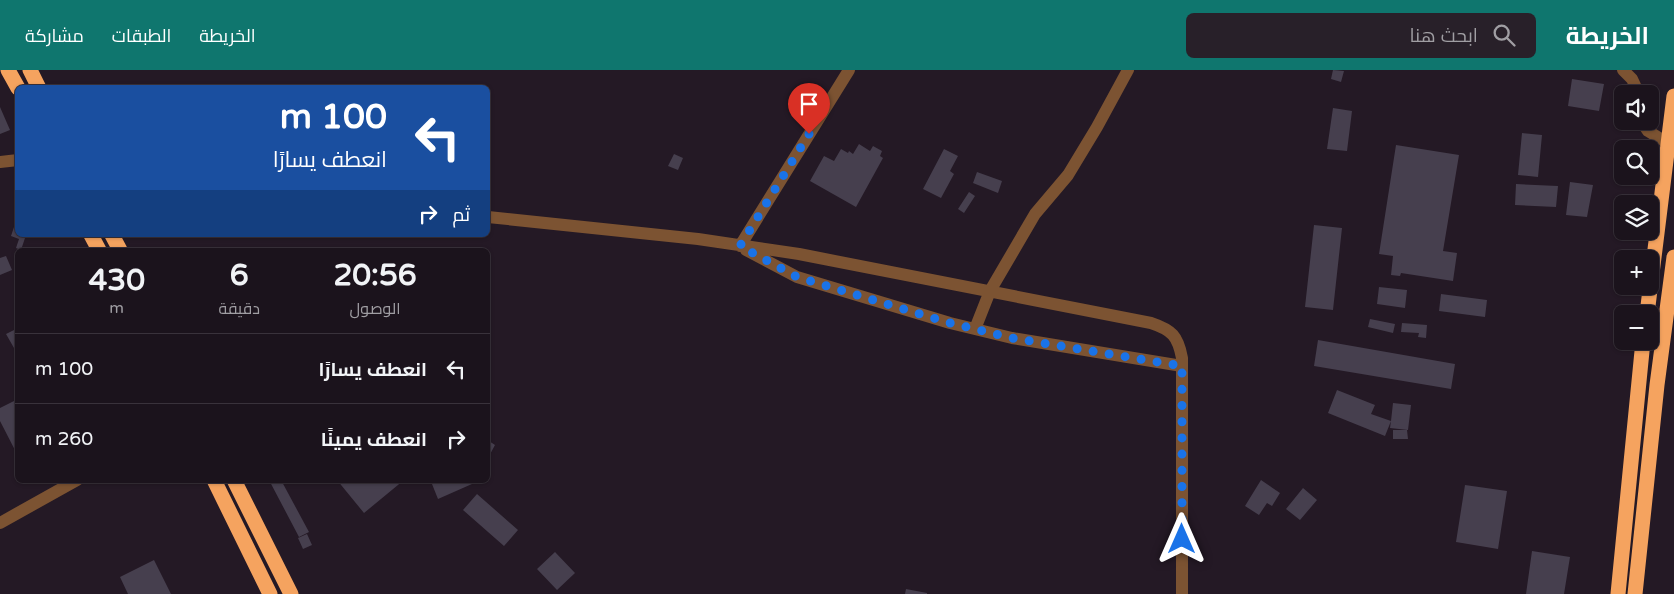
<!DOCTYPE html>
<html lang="ar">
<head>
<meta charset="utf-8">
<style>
	body { margin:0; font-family:"Varela Round",Cairo,sans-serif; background:#282029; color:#f1f3f6; direction:rtl; height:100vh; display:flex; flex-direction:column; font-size:19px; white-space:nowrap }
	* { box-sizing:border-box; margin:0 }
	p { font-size:16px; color:#a09ea3 }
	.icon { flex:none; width:28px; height:28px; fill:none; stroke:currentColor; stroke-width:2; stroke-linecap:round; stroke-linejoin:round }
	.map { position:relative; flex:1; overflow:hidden; direction:ltr }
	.side { position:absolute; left:15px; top:178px; width:475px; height:235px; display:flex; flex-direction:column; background:#1b131c; border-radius:8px; box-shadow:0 1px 4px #0004,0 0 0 1px #39323b; direction:rtl }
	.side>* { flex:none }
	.banner { position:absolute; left:15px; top:15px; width:475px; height:152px; border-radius:8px; box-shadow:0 1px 4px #0004,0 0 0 1px #39323b; direction:rtl; background:#1a4fa0; color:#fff; overflow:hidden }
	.buttons { position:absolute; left:1614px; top:15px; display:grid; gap:10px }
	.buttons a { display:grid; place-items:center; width:45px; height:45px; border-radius:8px; background:#1b131c; box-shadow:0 1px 4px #0004,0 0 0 1px #39323b; font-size:25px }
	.pin { position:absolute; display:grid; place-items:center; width:42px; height:42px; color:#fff; margin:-51px -21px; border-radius:50% 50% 50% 0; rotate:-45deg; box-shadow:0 0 5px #0007 }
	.pin .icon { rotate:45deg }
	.me { position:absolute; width:55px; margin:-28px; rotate:0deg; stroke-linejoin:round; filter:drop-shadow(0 0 4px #0008) }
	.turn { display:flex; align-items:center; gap:18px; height:105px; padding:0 20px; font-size:22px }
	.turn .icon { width:65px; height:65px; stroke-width:2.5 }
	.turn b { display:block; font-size:35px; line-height:42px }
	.then { display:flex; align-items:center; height:48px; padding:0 20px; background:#0003; gap:10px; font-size:19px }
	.eta { display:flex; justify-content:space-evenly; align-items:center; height:85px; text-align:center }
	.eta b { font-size:30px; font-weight:700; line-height:35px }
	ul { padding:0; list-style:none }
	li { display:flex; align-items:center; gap:15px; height:70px; padding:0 20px; border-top:1px solid #39323b }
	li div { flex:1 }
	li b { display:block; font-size:19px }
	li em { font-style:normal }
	header { display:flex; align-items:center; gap:30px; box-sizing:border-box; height:70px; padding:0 25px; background:#0f766e; color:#fff }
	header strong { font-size:24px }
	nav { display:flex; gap:28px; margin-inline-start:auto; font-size:18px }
	.search { width:350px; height:45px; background:#282029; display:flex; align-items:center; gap:12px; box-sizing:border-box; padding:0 18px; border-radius:8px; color:#a09ea3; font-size:19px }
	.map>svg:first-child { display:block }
	.building { fill:#463f4e }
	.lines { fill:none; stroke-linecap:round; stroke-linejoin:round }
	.minor { stroke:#7c5332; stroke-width:12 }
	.highway { stroke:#f5a35f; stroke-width:15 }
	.route { stroke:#1a73e8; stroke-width:9; stroke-dasharray:0 16.2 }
</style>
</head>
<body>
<header>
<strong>الخريطة</strong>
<div class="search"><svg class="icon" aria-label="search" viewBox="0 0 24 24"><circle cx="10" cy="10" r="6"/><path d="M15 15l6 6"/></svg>ابحث هنا</div>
<nav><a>الخريطة</a><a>الطبقات</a><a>مشاركة</a></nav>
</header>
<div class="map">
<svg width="1674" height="524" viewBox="0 0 1674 524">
	<rect width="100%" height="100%" fill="#241925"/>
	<path class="building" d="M1333 0 1344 1 1341 12 1331 9Z
		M1572 9 1604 14 1599 41 1568 36Z
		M0 37 10 60 0 64Z
		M1333 38 1352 41 1347 81 1327 79Z
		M1522 63 1542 65 1538 107 1518 105Z
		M859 74 870 81 873 76 882 81 880 86 883 88 856 137 810 111 824 86 834 91 841 79 848 83 849 81 853 84Z
		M1396 75 1459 85 1443 181 1457 183 1453 211 1401 203 1400 206 1391 205 1393 186 1379 184Z
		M944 79 958 86 950 101 954 104 941 128 923 119Z
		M674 84 683 88 678 100 668 96Z
		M977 102 1002 111 998 123 973 113Z
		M1570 112 1593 115 1587 147 1566 145Z
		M1516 114 1558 116 1556 137 1515 135Z
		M969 122 975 126 964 143 958 139Z
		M15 154H18V165H26L21 180 16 178 19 169 11 166Z
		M1314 155 1342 158 1333 240 1305 237Z
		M6 186 12 200 0 205V188Z
		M1379 217 1407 220 1405 238 1377 234Z
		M1441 224 1487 230 1485 247 1439 241Z
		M1370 249 1395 254 1393 263 1368 257Z
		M1402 253 1427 255 1426 268 1418 267 1419 263 1401 262Z
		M18 258V285L6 264Z
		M1318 270 1455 294 1451 319 1314 296Z
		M1337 320 1375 335 1371 344 1391 351 1393 333 1411 335 1408 360 1390 358 1391 351 1385 366 1328 343Z
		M18 329V386L0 351V338Z
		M1393 360H1407L1408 369H1393Z
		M489 371 495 375 488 388V373Z
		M269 410H281L309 462 299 467Z
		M337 410H404L364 443Z
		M440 410H481L438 429 432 414Z
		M1261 410 1280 423 1272 436 1267 433 1259 445 1245 436Z
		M1465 415 1507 421 1498 479 1456 472Z
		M1303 418 1317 430 1300 450 1286 439Z
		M477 424 518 460 504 476 463 440Z
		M307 464 312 475 303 479 298 468Z
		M1532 481 1570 487 1564 524H1526Z
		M555 482 575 503 557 520 537 499Z
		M154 490 171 524H128L120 507Z
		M906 519 927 523V524H905Z"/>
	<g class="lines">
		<path class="minor" d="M1623 0 1632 9 1639 24
			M1641 51 1648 61 1669 74
			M0 92 18 90
			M488 147 698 169 799 184 1151 253C1172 260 1178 266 1182 288V524
			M740 176 849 0
			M746 180 797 207 950 253 1012 268 1182 296
			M975 259 990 221 1035 144 1068 105 1097 57 1128 0
			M0 453 77 410"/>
		<path class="highway" d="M8 0 18 18
			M30 0 39 18
			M91 165 99 180
			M112 165 120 180
			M1647 244 1674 26
			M214 410 270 524
			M234 410 291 524
			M1618 524 1643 271
			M1635 524 1657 315 1674 187"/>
	</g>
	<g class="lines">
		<path class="route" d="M809 64 740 176 797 207 950 253 1012 268 1182 296V469"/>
	</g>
</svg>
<div class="buttons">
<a><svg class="icon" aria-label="sound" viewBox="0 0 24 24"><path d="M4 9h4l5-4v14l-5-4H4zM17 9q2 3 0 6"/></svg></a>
<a><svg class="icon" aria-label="search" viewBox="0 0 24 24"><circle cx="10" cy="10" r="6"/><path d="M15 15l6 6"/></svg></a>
<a><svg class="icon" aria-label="layers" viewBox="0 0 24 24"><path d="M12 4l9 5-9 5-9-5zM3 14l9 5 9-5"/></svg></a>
<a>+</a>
<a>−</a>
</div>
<div class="pin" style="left:809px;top:64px;background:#d93025"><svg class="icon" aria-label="arrive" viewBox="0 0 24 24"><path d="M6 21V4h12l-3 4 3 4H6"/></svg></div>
<svg class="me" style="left:1182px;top:469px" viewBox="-20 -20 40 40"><path d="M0-17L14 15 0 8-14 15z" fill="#1a73e8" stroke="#fff" stroke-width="4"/></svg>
<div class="banner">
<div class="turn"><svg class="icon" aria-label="left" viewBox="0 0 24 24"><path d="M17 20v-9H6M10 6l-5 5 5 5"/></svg><div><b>100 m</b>انعطف يسارًا</div></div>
<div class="then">ثم<svg class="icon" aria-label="right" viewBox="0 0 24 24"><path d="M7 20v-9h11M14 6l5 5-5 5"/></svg></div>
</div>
<section class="side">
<div class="eta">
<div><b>20:56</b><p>الوصول</p></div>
<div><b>6</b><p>دقيقة</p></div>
<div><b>430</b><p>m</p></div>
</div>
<ul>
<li><svg class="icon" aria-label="left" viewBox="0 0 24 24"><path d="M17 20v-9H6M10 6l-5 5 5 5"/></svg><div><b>انعطف يسارًا</b></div><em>100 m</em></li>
<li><svg class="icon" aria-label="right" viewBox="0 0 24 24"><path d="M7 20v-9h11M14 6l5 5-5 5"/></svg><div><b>انعطف يمينًا</b></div><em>260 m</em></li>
</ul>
</section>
</div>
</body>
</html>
